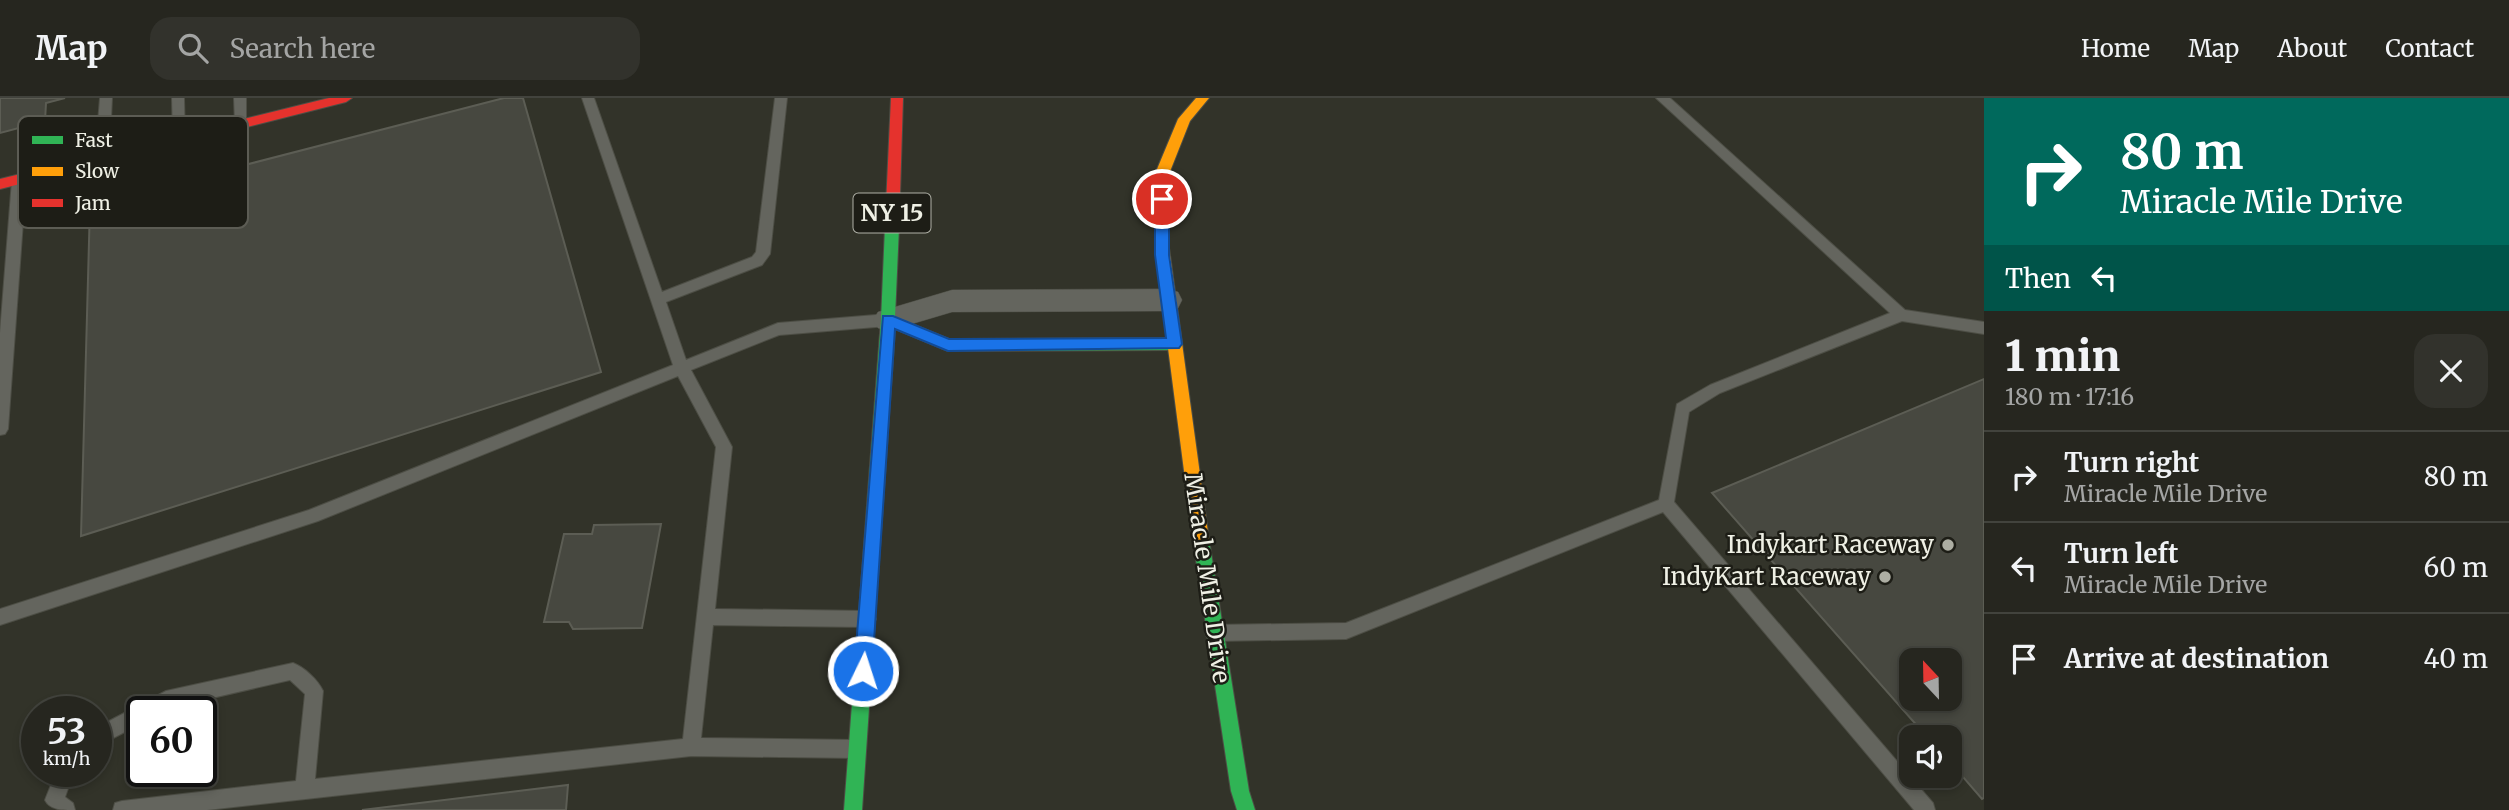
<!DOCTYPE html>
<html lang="en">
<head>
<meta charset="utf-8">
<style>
	body { margin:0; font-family:Merriweather,serif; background:#32322c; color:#f1f3f6; height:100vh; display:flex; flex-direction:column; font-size:26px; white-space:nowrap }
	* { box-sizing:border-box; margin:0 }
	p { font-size:23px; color:#a4a5a4 }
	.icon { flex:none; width:38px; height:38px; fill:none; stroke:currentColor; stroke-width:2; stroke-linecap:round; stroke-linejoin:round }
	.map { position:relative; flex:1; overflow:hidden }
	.sheet { display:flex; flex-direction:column; background:#26261f; width:525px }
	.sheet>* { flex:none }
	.hud { background:#00695c; color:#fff; overflow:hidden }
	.needle { width:46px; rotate:338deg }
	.controls { position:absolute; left:1899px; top:550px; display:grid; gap:14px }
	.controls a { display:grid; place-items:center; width:63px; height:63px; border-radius:14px; background:#26261f; box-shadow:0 4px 10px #0003,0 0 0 2px #42433d; font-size:35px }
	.speed { position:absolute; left:21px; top:598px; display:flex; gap:14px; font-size:35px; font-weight:700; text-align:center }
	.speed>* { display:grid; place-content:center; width:91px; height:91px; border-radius:50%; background:#26261f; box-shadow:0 4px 10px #0003,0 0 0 2px #42433d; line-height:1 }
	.speed small { font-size:18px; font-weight:400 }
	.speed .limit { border:4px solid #111; border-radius:10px; background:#fff; color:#111 }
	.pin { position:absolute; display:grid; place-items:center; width:60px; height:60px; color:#fff; margin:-30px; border:4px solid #fff; border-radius:50%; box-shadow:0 2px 7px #0007 }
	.me { position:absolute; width:77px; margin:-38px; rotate:4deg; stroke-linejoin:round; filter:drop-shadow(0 0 5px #0008) }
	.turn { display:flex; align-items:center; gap:24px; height:147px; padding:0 21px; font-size:32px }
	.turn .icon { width:91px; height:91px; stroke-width:2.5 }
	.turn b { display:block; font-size:49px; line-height:60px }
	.then { display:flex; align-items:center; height:66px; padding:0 21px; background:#0003; gap:14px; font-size:26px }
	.round { display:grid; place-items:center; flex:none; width:74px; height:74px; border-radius:21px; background:#32322c }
	.summary { display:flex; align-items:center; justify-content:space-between; height:119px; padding:0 21px }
	h1 { font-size:42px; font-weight:800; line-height:52px }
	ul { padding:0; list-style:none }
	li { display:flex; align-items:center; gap:21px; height:91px; padding:0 21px; border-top:2px solid #42433d }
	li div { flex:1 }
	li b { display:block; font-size:26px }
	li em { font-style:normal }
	header { display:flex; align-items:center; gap:42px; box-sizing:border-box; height:98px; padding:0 35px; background:#26261f; border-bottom:2px solid #42433d }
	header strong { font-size:33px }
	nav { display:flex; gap:38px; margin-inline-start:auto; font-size:24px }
	.search { width:490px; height:63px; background:#32322c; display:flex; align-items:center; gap:18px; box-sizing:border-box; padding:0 24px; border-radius:21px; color:#a4a5a4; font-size:26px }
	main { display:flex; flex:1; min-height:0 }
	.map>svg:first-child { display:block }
	.building { fill:#474840; stroke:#5c5d54; stroke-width:2; fill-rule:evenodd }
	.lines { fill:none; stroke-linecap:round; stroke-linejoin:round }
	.lane-casing { stroke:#4d4e45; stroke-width:2 }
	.street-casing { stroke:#4d4e45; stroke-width:1 }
	.fast-casing { stroke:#4d4e45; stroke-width:2 }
	.slow-casing { stroke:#4d4e45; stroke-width:2 }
	.jam-casing { stroke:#4d4e45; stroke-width:2 }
	.lane { fill:#64655e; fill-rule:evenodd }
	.street { fill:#64655e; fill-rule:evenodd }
	.fast { fill:#30b455; fill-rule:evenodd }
	.slow { fill:#ff9f0a; fill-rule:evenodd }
	.jam { fill:#e5322d; fill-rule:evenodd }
	.route { fill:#1a73e8; stroke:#114b97; stroke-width:2 }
	.poi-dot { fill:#adaea3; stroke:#1d1d16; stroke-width:2.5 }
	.labels { text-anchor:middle; stroke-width:5; stroke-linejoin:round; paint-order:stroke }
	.shield { fill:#1d1d16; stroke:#b0b1a7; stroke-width:2 }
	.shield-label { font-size:23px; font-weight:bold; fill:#eff0e5 }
	.poi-label { font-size:24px; fill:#eff0e5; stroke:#1d1d16; text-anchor:end }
	.street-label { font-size:24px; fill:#eff0e5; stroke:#1d1d16 }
	.key { fill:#1d1d16; stroke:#5c5c54; stroke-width:2 }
	.key-label { font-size:19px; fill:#eff0e5 }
</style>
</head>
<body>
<header>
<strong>Map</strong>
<div class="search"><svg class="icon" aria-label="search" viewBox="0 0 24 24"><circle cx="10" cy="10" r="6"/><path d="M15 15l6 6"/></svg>Search here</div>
<nav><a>Home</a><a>Map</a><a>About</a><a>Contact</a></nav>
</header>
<main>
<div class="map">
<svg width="1984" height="712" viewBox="0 0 1984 712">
	<rect width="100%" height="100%" fill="#323329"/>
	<path class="building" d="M0 0H65L46 5 45 23 0 35Z
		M504 0H523L601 274 81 438 90 107Z
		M1984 281V700L1982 701 1950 664V639H1927L1712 395ZM1911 562H1950V600H1911Z
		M661 426 642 530 573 531 569 524H544L564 436H592L594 427Z
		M568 687 566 712H362Z"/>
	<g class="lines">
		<g class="lane-casing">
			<path id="lane" d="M100 0H112L109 61 102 66 95 61Z
				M172 0H184L185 41 179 45 173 41Z
				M234 0H246V29H236L235 26Z
				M582 0H594L662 194 752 159 756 154 775 0H787L770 156 762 167 666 204 686 262 778 225 888 216 895 222 888 228 779 237 691 272 732 349 715 511 867 513 873 515 876 521 873 527 867 529 713 527 701 640 857 642 864 645 866 651 864 657 857 660 691 658 207 712H113L115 705 122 703 296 683 305 596 290 582 169 610 161 614H142V625L96 649V630L166 593 293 565C304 569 318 582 323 593L315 681 683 641 716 349 678 278 318 423 0 527V511L309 412 673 267Z
				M1656 0H1670L1905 212 1984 224V236L1902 223 1720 295 1689 314 1674 404 1933 705 1935 712H1914L1663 414 1346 541 1214 543 1208 541 1205 535 1208 529 1214 527 1346 525 1659 402 1677 306 1710 287 1890 215Z
				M19 77 26 82 8 331 5 336 0 337V235L12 82Z
				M56 674H74L65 699 73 705 75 712C62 712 50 712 45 702Z"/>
		</g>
		<g class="street-casing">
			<path id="street" d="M1168 191 1178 194 1182 202 1178 210 1168 213 952 214 888 233 878 230 873 222 878 214 952 192Z"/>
		</g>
		<g class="fast-casing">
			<path id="fast" d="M892 124 899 129 895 219 949 241 1174 240 1181 246 1174 252 948 253 895 231 862 712H844L881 222 885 129Z
				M1201 435 1207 437 1209 442 1249 693 1255 712H1237L1231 693 1193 442 1195 437Z"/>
		</g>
		<g class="slow-casing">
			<path id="slow" d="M1196 0H1209L1190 23 1169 76V150L1209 442 1207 447 1201 449 1195 447 1193 442 1155 150V76L1178 21Z"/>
		</g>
		<g class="jam-casing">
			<path id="jam" d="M329 0H352L346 4 0 91V81Z
				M891 0H903L899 129 892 134 885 129Z"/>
		</g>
		<use href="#lane" class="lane"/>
		<use href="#street" class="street"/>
		<use href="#fast" class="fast"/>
		<use href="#slow" class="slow"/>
		<use href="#jam" class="jam"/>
	</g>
	<path class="route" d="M1162 96 1169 101V157L1182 246 1179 250 948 253 895 231 872 573 870 579 863 582 857 579 854 573 883 218H893L949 241 1166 240 1155 157V101Z"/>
	<g class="poi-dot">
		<circle cx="1948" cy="447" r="7"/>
		<circle cx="1885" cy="479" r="7"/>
	</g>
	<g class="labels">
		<rect class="shield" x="853.5" y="95.5" width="77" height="39" rx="5"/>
		<g class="shield-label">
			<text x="892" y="123">NY 15</text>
		</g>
		<g class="poi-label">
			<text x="1934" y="455">Indykart Raceway</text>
			<text x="1871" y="487">IndyKart Raceway</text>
		</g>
		<g class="street-label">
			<text transform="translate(1207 480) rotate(82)" y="8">Miracle Mile Drive</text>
		</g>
	</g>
	<rect x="18" y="18" width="230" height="112" rx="10" class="key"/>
	<rect x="32" y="38" width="31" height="8" fill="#30b455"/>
	<rect x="32" y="69" width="31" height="9" fill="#ff9f0a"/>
	<rect x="32" y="101" width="31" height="8" fill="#e5322d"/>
	<g class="key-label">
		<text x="75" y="49">Fast</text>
		<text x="75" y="80">Slow</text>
		<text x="75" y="112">Jam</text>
	</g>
</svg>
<div class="controls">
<a><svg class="needle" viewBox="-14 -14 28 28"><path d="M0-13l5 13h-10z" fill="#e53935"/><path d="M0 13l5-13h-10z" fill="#a4a5a4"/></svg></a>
<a><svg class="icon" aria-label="sound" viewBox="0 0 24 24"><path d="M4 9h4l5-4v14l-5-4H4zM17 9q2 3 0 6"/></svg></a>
</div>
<div class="speed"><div>53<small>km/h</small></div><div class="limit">60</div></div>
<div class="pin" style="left:1162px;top:101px;background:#d93025"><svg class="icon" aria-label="arrive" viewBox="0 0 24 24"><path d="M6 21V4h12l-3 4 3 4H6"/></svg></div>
<svg class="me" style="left:863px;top:573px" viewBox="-20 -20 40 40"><circle r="17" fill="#1a73e8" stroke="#fff" stroke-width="3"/><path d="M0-11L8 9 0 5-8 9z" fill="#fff"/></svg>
</div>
<section class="sheet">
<div class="hud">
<div class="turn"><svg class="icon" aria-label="right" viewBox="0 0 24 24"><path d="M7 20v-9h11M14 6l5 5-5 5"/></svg><div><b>80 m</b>Miracle Mile Drive</div></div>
<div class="then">Then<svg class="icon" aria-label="left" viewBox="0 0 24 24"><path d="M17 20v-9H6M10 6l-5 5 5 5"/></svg></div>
</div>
<div class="summary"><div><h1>1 min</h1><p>180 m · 17:16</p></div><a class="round"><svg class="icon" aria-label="close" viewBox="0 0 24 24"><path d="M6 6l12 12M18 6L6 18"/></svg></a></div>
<ul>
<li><svg class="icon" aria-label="right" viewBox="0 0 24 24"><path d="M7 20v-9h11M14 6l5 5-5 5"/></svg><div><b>Turn right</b><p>Miracle Mile Drive</p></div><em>80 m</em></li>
<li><svg class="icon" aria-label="left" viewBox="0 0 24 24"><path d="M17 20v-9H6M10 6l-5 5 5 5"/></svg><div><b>Turn left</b><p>Miracle Mile Drive</p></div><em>60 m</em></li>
<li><svg class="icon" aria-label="arrive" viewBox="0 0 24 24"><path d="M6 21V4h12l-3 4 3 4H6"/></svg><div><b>Arrive at destination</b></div><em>40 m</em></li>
</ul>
</section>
</main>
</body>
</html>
